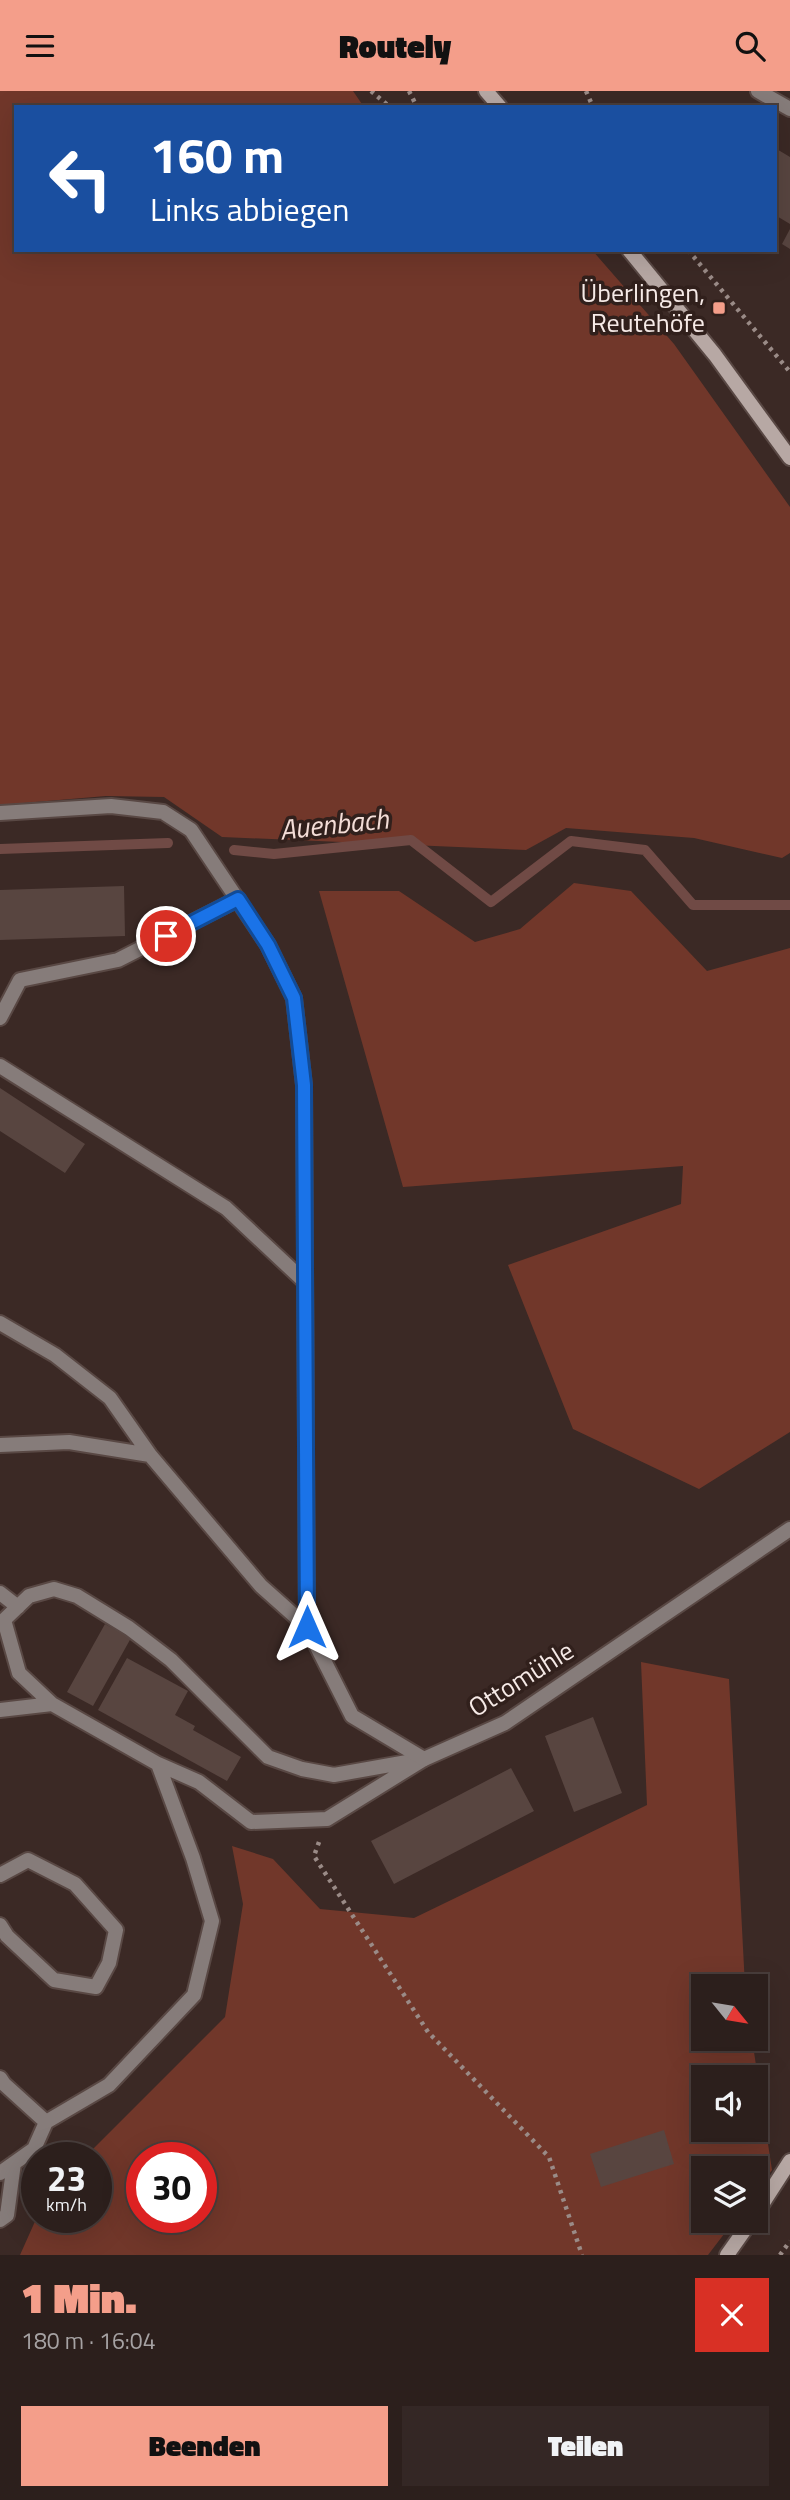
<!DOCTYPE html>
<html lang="de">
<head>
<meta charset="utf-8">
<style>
	body { margin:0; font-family:"Titillium Web",sans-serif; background:#342725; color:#f1f3f6; height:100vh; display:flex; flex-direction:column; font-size:26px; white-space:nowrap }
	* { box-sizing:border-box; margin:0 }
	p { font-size:23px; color:#a6a2a3 }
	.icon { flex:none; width:38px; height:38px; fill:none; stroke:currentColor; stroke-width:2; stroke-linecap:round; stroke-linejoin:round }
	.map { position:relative; height:2164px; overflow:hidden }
	.drawer { display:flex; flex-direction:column; background:#2c1f1c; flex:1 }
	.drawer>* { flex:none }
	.guide { position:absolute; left:14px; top:14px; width:763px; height:147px; border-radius:0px; box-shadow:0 7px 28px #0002,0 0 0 2px #483d3b; background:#1a4fa0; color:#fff; overflow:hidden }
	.needle { width:46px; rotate:120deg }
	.controls { position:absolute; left:691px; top:1883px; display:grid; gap:14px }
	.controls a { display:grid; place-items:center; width:77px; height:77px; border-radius:0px; background:#2c1f1c; box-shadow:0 7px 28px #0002,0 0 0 2px #483d3b; font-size:35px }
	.speed { position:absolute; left:21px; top:2051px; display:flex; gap:14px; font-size:35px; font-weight:700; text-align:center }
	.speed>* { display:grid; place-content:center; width:91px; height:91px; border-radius:50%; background:#2c1f1c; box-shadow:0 7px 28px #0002,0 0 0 2px #483d3b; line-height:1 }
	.speed small { font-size:18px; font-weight:400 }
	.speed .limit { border:10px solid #d22; background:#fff; color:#111 }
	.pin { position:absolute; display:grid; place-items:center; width:60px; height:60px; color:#fff; margin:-30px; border:4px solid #fff; border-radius:50%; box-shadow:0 2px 7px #0007 }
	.me { position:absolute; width:77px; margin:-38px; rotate:0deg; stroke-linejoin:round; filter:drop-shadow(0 0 5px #0008) }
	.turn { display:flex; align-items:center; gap:24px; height:147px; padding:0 21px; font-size:32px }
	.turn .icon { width:91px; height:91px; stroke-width:2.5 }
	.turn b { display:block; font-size:49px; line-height:60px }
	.round { display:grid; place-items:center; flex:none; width:74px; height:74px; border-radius:0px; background:#342725 }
	.headline { display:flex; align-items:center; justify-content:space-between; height:119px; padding:0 21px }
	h1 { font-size:42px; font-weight:800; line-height:52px; color:#f49e8a }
	.action { display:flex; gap:14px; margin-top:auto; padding:14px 21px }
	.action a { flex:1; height:80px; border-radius:0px; background:#f49e8a; color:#111; font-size:28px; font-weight:800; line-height:80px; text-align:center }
	.action a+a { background:#342725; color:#f1f3f6 }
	header { display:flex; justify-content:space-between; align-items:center; height:91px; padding:0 21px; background:#f49e8a; color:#111; font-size:32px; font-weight:800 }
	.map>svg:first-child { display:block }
	.green { fill:#71372a; fill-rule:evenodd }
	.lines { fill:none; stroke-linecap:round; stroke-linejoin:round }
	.stream { stroke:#704a45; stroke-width:10 }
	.building { fill:#584540 }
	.lane-casing { stroke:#594844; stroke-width:18 }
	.street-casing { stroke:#594844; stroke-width:18 }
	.secondary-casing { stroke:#594844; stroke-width:18 }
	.path { stroke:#9a8b87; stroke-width:4.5; stroke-dasharray:3.5 5; stroke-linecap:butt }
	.lane { stroke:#867c7a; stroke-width:14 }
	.street { stroke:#867c7a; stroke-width:14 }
	.secondary { stroke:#b7a8a4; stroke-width:14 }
	.route-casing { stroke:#114b97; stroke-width:18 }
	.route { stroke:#1a73e8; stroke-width:12 }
	.poi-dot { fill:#f49e8a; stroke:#31201c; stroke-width:2.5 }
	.labels { text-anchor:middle; stroke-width:7; stroke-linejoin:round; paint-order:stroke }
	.poi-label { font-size:26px; fill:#f6eae7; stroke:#31201c; text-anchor:end }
	.street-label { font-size:26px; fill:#f6eae7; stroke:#31201c }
	.water-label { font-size:28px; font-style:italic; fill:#f3ddd7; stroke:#31201c }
</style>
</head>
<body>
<header><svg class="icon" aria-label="menu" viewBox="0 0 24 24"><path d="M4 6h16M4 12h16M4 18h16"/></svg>Routely<svg class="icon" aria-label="search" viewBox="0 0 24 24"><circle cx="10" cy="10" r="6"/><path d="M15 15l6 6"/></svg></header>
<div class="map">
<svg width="790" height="2164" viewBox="0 0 790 2164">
	<rect width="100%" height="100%" fill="#3b2925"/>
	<path class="green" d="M0 0H353L364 16H16V159H592L674 253 790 416V762L782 767 694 747 566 737 526 759 222 746 164 706 106 705 0 714Z
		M574 792 631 800 707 880 790 857V1341L699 1398 573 1338 508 1174 681 1113 683 1075 403 1096 319 800H399L475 851 520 838Z
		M641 1571 729 1588 745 1895H704V1948H752L772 2079 756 2100V2077H704V2130H734L708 2164H20L37 2126H96V2067H84L225 1926 243 1813 232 1755 273 1768 320 1818 414 1827 647 1714ZM704 1986H756V2039H704ZM142 2067H201V2126H142Z"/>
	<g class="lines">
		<path class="stream" d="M0 758 168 752
			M234 759 274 763 411 749 491 811 571 750 645 759 693 814H790"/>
	</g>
	<path class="building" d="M775 57 790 66V133L775 124Z
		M790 138V158L782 153Z
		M124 795 125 845 0 849V799Z
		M0 997 85 1053 65 1082 0 1040Z
		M105 1533 131 1547 93 1615 67 1601Z
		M127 1567 188 1600 175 1624 195 1635 193 1639 241 1666 227 1690 98 1619Z
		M593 1626 622 1702 574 1721 545 1645Z
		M511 1677 534 1720 394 1793 371 1750Z
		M664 2039 674 2073 601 2096 590 2063Z"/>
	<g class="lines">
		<g class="lane-casing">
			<path id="lane" d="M0 927 20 889 118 869 238 808
				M0 975 226 1117 305 1191
				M0 1232 55 1264 110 1307 150 1364 261 1495 307 1536
				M0 1354 69 1351 150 1364
				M54 1498 77 1505 129 1537 171 1569 268 1666 302 1678 334 1684 424 1668 327 1728 251 1731 199 1691 158 1673 52 1613 19 1582 4 1529 29 1505Z
				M0 1502 18 1516
				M0 1619 52 1613
				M0 1784 28 1769 75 1793 116 1839 109 1872 96 1896 54 1889 7 1845 0 1834
				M0 1987 4 1993 46 2031 109 1994 194 1904 212 1830 193 1767 158 1673
				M0 2082 34 2058 46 2031
				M0 2129 7 2124 14 2072"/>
		</g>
		<g class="street-casing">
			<path id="street" d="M758 0 790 18
				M0 722 111 715 163 721 191 739 268 854 294 907 304 994 307 1536 352 1625 424 1668 505 1632 790 1438"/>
		</g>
		<g class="secondary-casing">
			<path id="secondary" d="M486 0 500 16
				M629 159 715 264 790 367
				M756 2123 790 2070
				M727 2164 751 2130"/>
		</g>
		<path class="path" d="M371 0 390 16
			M409 0 417 16
			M586 0 593 16
			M448 16 449 15
			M688 159 790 281
			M319 1751 314 1765 428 1941 549 2066 582 2164
			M780 2164 790 2150"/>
		<use href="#lane" class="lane"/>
		<use href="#street" class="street"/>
		<use href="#secondary" class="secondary"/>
	</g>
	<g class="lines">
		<g class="route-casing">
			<path id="route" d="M166 845 238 808 268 854 294 907 304 994 307 1536"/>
		</g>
		<use href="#route" class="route"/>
	</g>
	<rect class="poi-dot" x="712" y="210" width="14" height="14" rx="3.5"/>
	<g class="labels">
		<g class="poi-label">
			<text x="705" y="211">Überlingen,<tspan x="705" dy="30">Reutehöfe</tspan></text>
		</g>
		<g class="street-label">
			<text transform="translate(521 1588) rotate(-32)" y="9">Ottomühle</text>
		</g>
		<g class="water-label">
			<text transform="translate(334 733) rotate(-6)" y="10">Auenbach</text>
		</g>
	</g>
</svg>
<div class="controls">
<a><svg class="needle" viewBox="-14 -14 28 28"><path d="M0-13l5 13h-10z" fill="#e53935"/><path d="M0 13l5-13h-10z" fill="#a6a2a3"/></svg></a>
<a><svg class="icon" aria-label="sound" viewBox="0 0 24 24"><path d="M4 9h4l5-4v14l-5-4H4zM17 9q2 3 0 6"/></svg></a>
<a><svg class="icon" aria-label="layers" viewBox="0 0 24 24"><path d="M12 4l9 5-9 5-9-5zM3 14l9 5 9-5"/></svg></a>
</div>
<div class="speed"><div>23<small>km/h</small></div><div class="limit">30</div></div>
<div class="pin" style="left:166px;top:845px;background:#d93025"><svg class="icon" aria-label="arrive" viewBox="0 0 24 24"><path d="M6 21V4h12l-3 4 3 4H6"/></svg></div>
<svg class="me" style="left:307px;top:1536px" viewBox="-20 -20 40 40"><path d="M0-17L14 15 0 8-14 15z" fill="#1a73e8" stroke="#fff" stroke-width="4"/></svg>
<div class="guide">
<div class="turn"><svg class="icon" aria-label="left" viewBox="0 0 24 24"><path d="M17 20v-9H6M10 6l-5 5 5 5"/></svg><div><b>160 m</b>Links abbiegen</div></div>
</div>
</div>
<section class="drawer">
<div class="headline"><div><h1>1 Min.</h1><p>180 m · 16:04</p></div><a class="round" style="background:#d93025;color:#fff"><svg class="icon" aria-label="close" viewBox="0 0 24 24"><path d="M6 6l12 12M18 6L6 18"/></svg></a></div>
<div class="action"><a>Beenden</a><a>Teilen</a></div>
</section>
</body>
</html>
